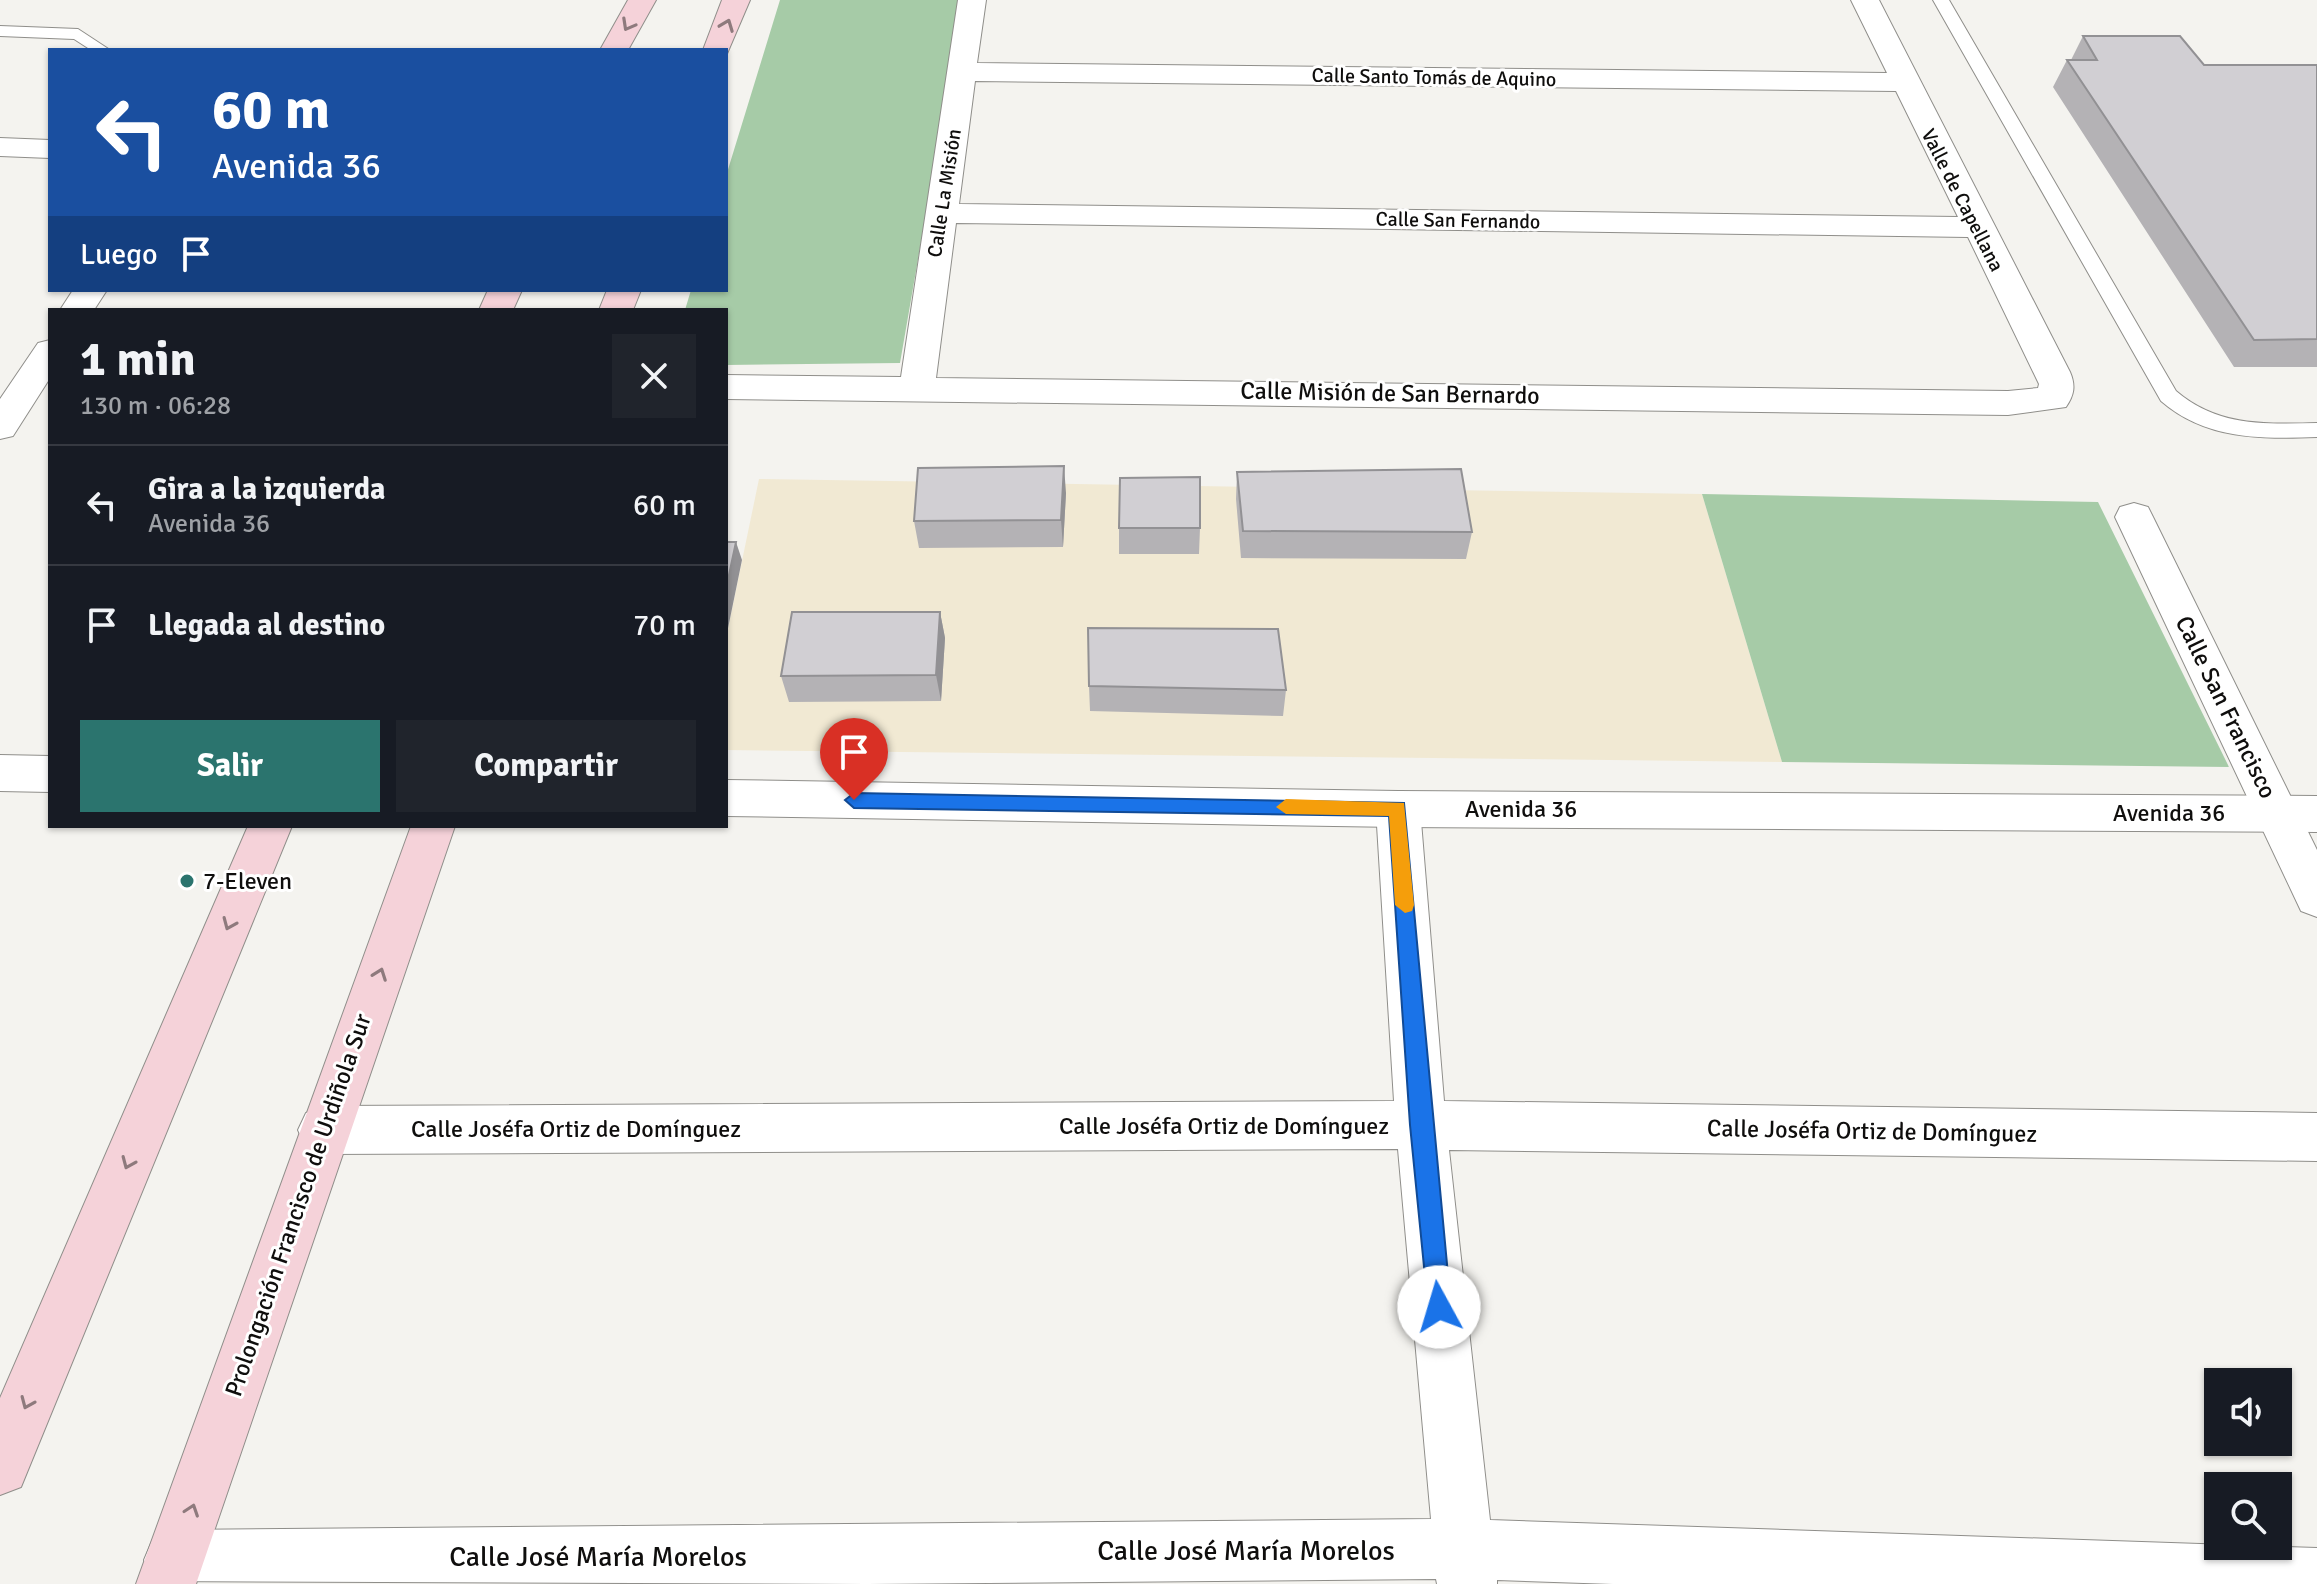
<!DOCTYPE html>
<html lang="es">
<head>
<meta charset="utf-8">
<style>
	body { margin:0; font-family:Signika,sans-serif; background:#20242c; color:#f1f3f6; height:100vh; display:flex; flex-direction:column; font-size:30px; white-space:nowrap }
	* { box-sizing:border-box; margin:0 }
	p { font-size:26px; color:#9ea1a6 }
	.icon { flex:none; width:44px; height:44px; fill:none; stroke:currentColor; stroke-width:2; stroke-linecap:round; stroke-linejoin:round }
	.map { position:relative; flex:1; overflow:hidden }
	.drawer { position:absolute; left:48px; top:308px; width:680px; height:520px; display:flex; flex-direction:column; background:#171b24; border-radius:0px; box-shadow:0 2px 6px #0004 }
	.drawer>* { flex:none }
	.banner { position:absolute; left:48px; top:48px; width:680px; height:244px; border-radius:0px; box-shadow:0 2px 6px #0004; background:#1a4fa0; color:#fff; overflow:hidden }
	.controls { position:absolute; left:2204px; top:1368px; display:grid; gap:16px }
	.controls a { display:grid; place-items:center; width:88px; height:88px; border-radius:0px; background:#171b24; box-shadow:0 2px 6px #0004; font-size:40px }
	.pin { position:absolute; display:grid; place-items:center; width:68px; height:68px; color:#fff; margin:-82px -34px; border-radius:50% 50% 50% 0; rotate:-45deg; box-shadow:0 0 8px #0007 }
	.pin .icon { rotate:45deg }
	.me { position:absolute; width:88px; margin:-44px; rotate:354deg; stroke-linejoin:round; filter:drop-shadow(0 0 6px #0008) }
	.turn { display:flex; align-items:center; gap:28px; height:168px; padding:0 32px; font-size:36px }
	.turn .icon { width:104px; height:104px; stroke-width:2.5 }
	.turn b { display:block; font-size:56px; line-height:68px }
	.then { display:flex; align-items:center; height:76px; padding:0 32px; background:#0003; gap:16px; font-size:30px }
	.round { display:grid; place-items:center; flex:none; width:84px; height:84px; border-radius:0px; background:#20242c }
	.headline { display:flex; align-items:center; justify-content:space-between; height:136px; padding:0 32px }
	h1 { font-size:48px; font-weight:800; line-height:60px }
	.primary-button { display:flex; gap:16px; margin-top:auto; padding:16px 32px }
	.primary-button a { flex:1; height:92px; border-radius:0px; background:#2b746e; color:#fff; font-size:32px; font-weight:800; line-height:92px; text-align:center }
	.primary-button a+a { background:#20242c; color:#f1f3f6 }
	ul { padding:0; list-style:none }
	li { display:flex; align-items:center; gap:24px; height:120px; padding:0 32px; border-top:2px solid #363941 }
	li div { flex:1 }
	li b { display:block; font-size:30px }
	li em { font-style:normal }
	.map>svg:first-child { display:block }
	.education { fill:#f1e9d3 }
	.green { fill:#a6cba7 }
	.lines { fill:none; stroke-linecap:round; stroke-linejoin:round }
	.service-casing { stroke:#8f8e8a; stroke-width:2 }
	.minor-casing { stroke:#8f8e8a; stroke-width:2 }
	.tertiary-casing { stroke:#8f8e8a; stroke-width:2 }
	.secondary-casing { stroke:#8f8e8a; stroke-width:2 }
	.service { fill:#fff; fill-rule:evenodd }
	.minor { fill:#fff; fill-rule:evenodd }
	.tertiary { fill:#fff; fill-rule:evenodd }
	.secondary { fill:#f5d2d9; fill-rule:evenodd }
	.wall { fill:#b4b2b5 }
	.shaded-wall { fill:#929194 }
	.building { fill:#d1cfd3; stroke:#929194; stroke-width:2 }
	.oneway { stroke:#8e7a7d }
	.route { fill:#1a73e8; stroke:#114b97; stroke-width:2 }
	.slow { fill:#f59e0b }
	.poi-dot { fill:#2b746e; stroke:#fff; stroke-width:3 }
	.labels { text-anchor:middle; stroke-width:6; stroke-linejoin:round; paint-order:stroke }
	.far-street-label { font-size:20px; fill:#0f0e0d; stroke:#fff }
	.street-label { font-size:24px; fill:#0f0e0d; stroke:#fff }
	.poi-label { font-size:24px; fill:#0f0e0d; stroke:#fff; text-anchor:start }
	.near-street-label { font-size:28px; fill:#0f0e0d; stroke:#fff }
</style>
</head>
<body>
<div class="map">
<svg width="2317" height="1584" viewBox="0 0 2317 1584">
	<rect width="100%" height="100%" fill="#f4f3ef"/>
	<path class="education" d="M759 479 1702 494 1782 762 726 750V638Z"/>
	<path class="green" d="M780 0H963L900 363 726 365V310H685L691 290H726V176Z
		M1702 494 2098 502 2229 767 1782 762Z"/>
	<g class="lines">
		<g class="service-casing">
			<path id="service" d="M1933 0H1949L2176 391C2218 427 2265 424 2317 423V437C2260 439 2206 440 2161 401Z
				M0 26 78 29 110 50H91L74 39 0 36Z"/>
		</g>
		<g class="minor-casing">
			<path id="minor" d="M958 0H986L977 63 1887 73 1851 0H1879L2070 372C2076 386 2074 395 2066 407L2008 415 726 399V375L901 377ZM975 81 1896 91 1958 217 959 204ZM956 223 1968 237 2039 384 2038 388 2008 391 936 378Z
				M0 138 50 140V158L0 156Z
				M73 290H107L94 310H60Z
				M50 340V378L13 436 0 439V399L38 343Z
				M2134 503 2148 507 2153 517 2317 850V917L2301 911 2115 517 2120 507Z
				M0 755 50 756V792L0 791Z
				M1398 791 1414 796 1420 809 1444 1101 2317 1113V1161L1449 1150 1490 1520 2317 1548V1584H1613L1497 1580V1584H1437L1436 1579 867 1584 153 1581 144 1560 153 1539 174 1530 1431 1519 1398 1149 324 1154 306 1147 298 1130 306 1113 324 1106 1394 1101 1376 809 1382 796Z"/>
		</g>
		<g class="tertiary-casing">
			<path id="tertiary" d="M726 780 1398 791 2317 796V832L1398 827 726 816Z"/>
		</g>
		<g class="secondary-casing">
			<path id="secondary" d="M628 0H656L628 50H600Z
				M722 0H750L726 56V50H703Z
				M488 290H522L513 310H479Z
				M607 290H641L633 310H599Z
				M248 826H292L21 1487 0 1495V1398Z
				M411 826H455L196 1584H136Z"/>
		</g>
		<use href="#service" class="service"/>
		<use href="#minor" class="minor"/>
		<use href="#tertiary" class="tertiary"/>
		<use href="#secondary" class="secondary"/>
	</g>
	<path class="wall" d="M2083 36 2204 65H2317V367H2234L2053 87 2067 60H2071Z
		M1237 472 1472 532 1466 559 1241 558 1236 499Z
		M1066 493 1063 547 919 548 914 521Z
		M1119 528H1200L1199 554H1119Z
		M940 612 945 638 941 701 789 702 781 676Z
		M1089 686 1286 690 1283 716 1090 711Z"/>
	<path class="shaded-wall" d="M1064 466 1066 493 1063 547 1061 520Z
		M736 542 742 560 726 638V589Z
		M940 612 945 638 941 701 936 675Z"/>
	<path class="building" d="M2083 36H2180L2204 65H2317V339L2254 340 2067 60H2097Z
		M1064 466 1061 520 914 521 918 468Z
		M1461 469 1472 532 1243 531 1237 472Z
		M1200 477V528H1119L1120 478Z
		M726 542H736L726 589Z
		M792 612H940L936 675 781 676Z
		M1088 628 1278 629 1286 690 1089 686Z"/>
	<defs><path id="oneway-chevron" d="M-2-3.5L2.5 0L-2 3.5" fill="none" stroke-width="1.6" stroke-linecap="round" stroke-linejoin="round" transform="scale(2)"/></defs>
	<g class="oneway">
		<use href="#oneway-chevron" transform="translate(628 25) rotate(119)"/>
		<use href="#oneway-chevron" transform="translate(727 25) rotate(-69)"/>
		<use href="#oneway-chevron" transform="translate(229 924) rotate(113)"/>
		<use href="#oneway-chevron" transform="translate(380 974) rotate(-70)"/>
		<use href="#oneway-chevron" transform="translate(128 1163) rotate(113)"/>
		<use href="#oneway-chevron" transform="translate(27 1403) rotate(113)"/>
		<use href="#oneway-chevron" transform="translate(192 1510) rotate(-71)"/>
	</g>
	<path class="route" d="M854 793 1404 803 1451 1307 1447 1315 1439 1318 1431 1315 1428 1307 1410 1125 1389 816 854 808 845 800Z"/>
	<path class="slow" d="M1286 799 1404 803 1414 905 1412 911 1405 913 1395 905 1389 816 1286 814 1276 807Z"/>
	<circle class="poi-dot" cx="187" cy="881" r="8"/>
	<g class="labels">
		<g class="far-street-label">
			<text transform="translate(1434 77) rotate(1)" y="7">Calle Santo Tomás de Aquino</text>
			<text transform="translate(944 193) rotate(-81)" y="7">Calle La Misión</text>
			<text transform="translate(1963 200) rotate(63)" y="7">Valle de Capellana</text>
			<text transform="translate(1458 220) rotate(1)" y="7">Calle San Fernando</text>
		</g>
		<g class="street-label">
			<text transform="translate(1390 393) rotate(1)" y="8">Calle Misión de San Bernardo</text>
			<text transform="translate(2226 707) rotate(64)" y="8">Calle San Francisco</text>
			<text x="1521" y="817">Avenida 36</text>
			<text x="2169" y="821">Avenida 36</text>
			<text x="1224" y="1134">Calle Joséfa Ortiz de Domínguez</text>
			<text x="576" y="1137">Calle Joséfa Ortiz de Domínguez</text>
			<text transform="translate(1872 1131) rotate(1)" y="8">Calle Joséfa Ortiz de Domínguez</text>
			<text transform="translate(298 1205) rotate(-71)" y="8">Prolongación Francisco de Urdiñola Sur</text>
		</g>
		<g class="poi-label">
			<text x="203" y="889">7-Eleven</text>
		</g>
		<g class="near-street-label">
			<text x="1246" y="1560">Calle José María Morelos</text>
			<text x="598" y="1566">Calle José María Morelos</text>
		</g>
	</g>
</svg>
<div class="controls">
<a><svg class="icon" aria-label="sound" viewBox="0 0 24 24"><path d="M4 9h4l5-4v14l-5-4H4zM17 9q2 3 0 6"/></svg></a>
<a><svg class="icon" aria-label="search" viewBox="0 0 24 24"><circle cx="10" cy="10" r="6"/><path d="M15 15l6 6"/></svg></a>
</div>
<div class="pin" style="left:854px;top:800px;background:#d93025"><svg class="icon" aria-label="arrive" viewBox="0 0 24 24"><path d="M6 21V4h12l-3 4 3 4H6"/></svg></div>
<svg class="me" style="left:1439px;top:1307px" viewBox="-20 -20 40 40"><circle r="19" fill="#fff"/><path d="M0-13L10 11 0 6-10 11z" fill="#1a73e8"/></svg>
<div class="banner">
<div class="turn"><svg class="icon" aria-label="left" viewBox="0 0 24 24"><path d="M17 20v-9H6M10 6l-5 5 5 5"/></svg><div><b>60 m</b>Avenida 36</div></div>
<div class="then">Luego<svg class="icon" aria-label="arrive" viewBox="0 0 24 24"><path d="M6 21V4h12l-3 4 3 4H6"/></svg></div>
</div>
<section class="drawer">
<div class="headline"><div><h1>1 min</h1><p>130 m · 06:28</p></div><a class="round"><svg class="icon" aria-label="close" viewBox="0 0 24 24"><path d="M6 6l12 12M18 6L6 18"/></svg></a></div>
<ul>
<li><svg class="icon" aria-label="left" viewBox="0 0 24 24"><path d="M17 20v-9H6M10 6l-5 5 5 5"/></svg><div><b>Gira a la izquierda</b><p>Avenida 36</p></div><em>60 m</em></li>
<li><svg class="icon" aria-label="arrive" viewBox="0 0 24 24"><path d="M6 21V4h12l-3 4 3 4H6"/></svg><div><b>Llegada al destino</b></div><em>70 m</em></li>
</ul>
<div class="primary-button"><a>Salir</a><a>Compartir</a></div>
</section>
</div>
</body>
</html>
